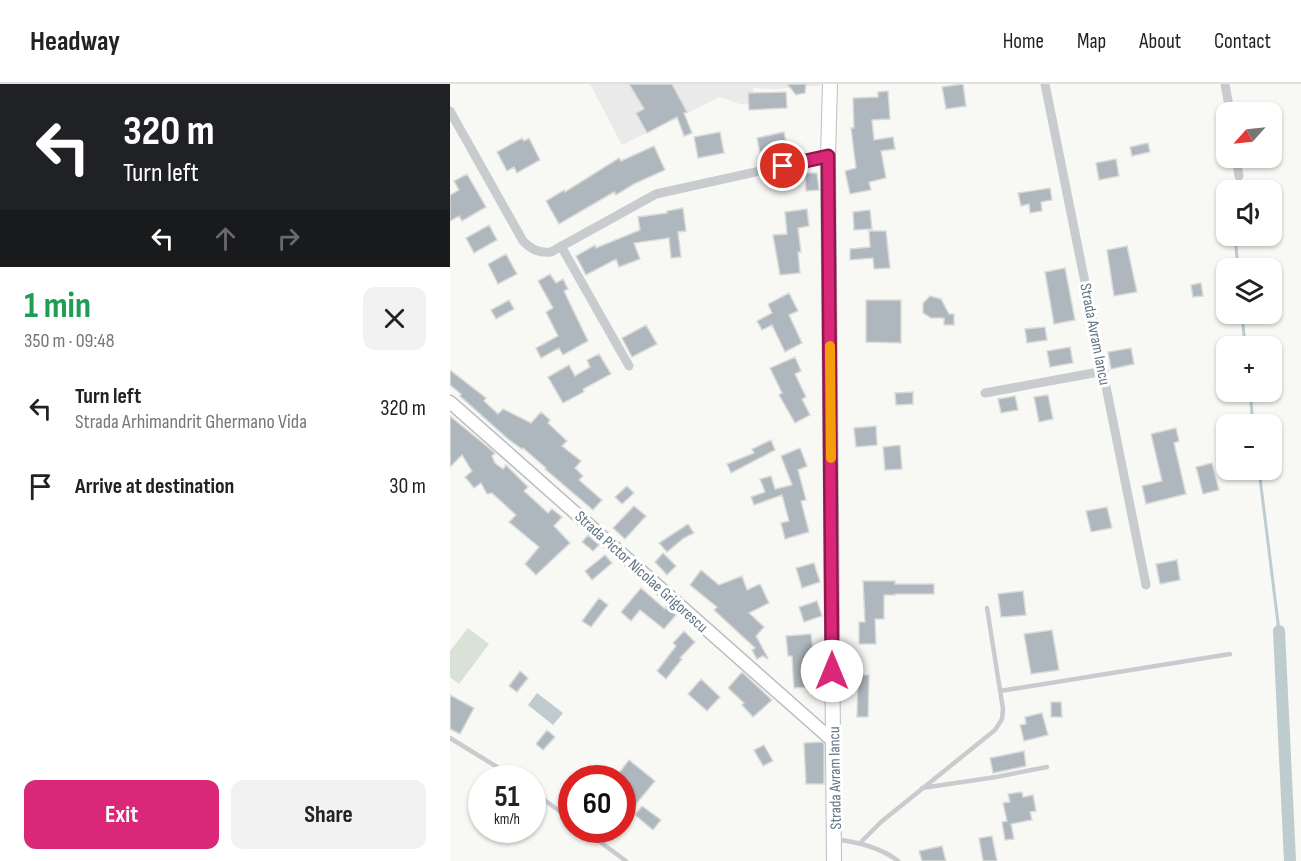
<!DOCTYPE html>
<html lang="en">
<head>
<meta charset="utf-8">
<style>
	body { margin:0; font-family:"Sofia Sans Condensed",sans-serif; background:#f2f2f2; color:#222; height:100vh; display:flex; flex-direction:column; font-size:22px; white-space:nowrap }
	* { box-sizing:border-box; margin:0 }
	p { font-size:20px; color:#767676 }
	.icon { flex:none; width:33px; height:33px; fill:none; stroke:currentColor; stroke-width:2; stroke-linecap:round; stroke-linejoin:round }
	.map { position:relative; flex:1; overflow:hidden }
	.sheet { display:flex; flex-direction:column; background:#fff; width:450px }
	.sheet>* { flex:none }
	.top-card { background:#202124; color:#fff; overflow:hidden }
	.needle { width:39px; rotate:243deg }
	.buttons { position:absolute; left:766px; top:18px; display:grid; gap:12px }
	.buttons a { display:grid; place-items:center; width:66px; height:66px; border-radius:12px; background:#fff; box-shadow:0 2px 4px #0004; font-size:30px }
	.speed { position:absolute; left:18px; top:681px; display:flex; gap:12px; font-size:30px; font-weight:700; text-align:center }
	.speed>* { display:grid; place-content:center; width:78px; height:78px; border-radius:50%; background:#fff; box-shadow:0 2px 4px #0004; line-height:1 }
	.speed small { font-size:15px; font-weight:400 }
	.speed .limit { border:9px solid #d22; background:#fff; color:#111 }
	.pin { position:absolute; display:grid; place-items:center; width:51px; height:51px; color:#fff; margin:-26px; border:3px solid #fff; border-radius:50%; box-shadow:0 2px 6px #0007 }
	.me { position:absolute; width:66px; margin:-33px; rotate:0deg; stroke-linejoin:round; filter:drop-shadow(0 0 4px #0008) }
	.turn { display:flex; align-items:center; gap:21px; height:126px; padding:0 24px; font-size:27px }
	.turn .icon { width:78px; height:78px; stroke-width:2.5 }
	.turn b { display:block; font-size:42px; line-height:51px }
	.lanes { display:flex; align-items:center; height:57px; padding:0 24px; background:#0003; justify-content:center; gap:30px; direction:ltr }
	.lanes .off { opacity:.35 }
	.round { display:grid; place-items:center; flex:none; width:63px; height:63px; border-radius:12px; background:#f2f2f2 }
	.head { display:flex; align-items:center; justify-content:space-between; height:102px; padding:0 24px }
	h1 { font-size:36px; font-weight:700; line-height:45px; color:#1e9e55 }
	.button { display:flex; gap:12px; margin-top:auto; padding:12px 24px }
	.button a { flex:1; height:69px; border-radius:12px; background:#db2777; color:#fff; font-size:24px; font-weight:700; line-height:69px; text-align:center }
	.button a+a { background:#f2f2f2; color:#222 }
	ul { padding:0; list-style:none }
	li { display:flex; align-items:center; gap:18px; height:78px; padding:0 24px }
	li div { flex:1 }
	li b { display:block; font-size:22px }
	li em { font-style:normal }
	header { display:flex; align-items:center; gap:36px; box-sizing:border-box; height:84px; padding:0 30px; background:#fff; border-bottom:2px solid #e0e0e0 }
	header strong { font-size:28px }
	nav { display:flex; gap:33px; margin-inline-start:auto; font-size:21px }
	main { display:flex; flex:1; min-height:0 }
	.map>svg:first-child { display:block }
	.built { fill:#e9eae9 }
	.green { fill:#dae1d6 }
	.water { fill:#becbcf }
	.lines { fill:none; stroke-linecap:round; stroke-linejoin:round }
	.stream { stroke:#becbcf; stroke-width:3 }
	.canal { stroke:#becbcf; stroke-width:12 }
	.building { fill:#aeb7bd; stroke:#dadad8; stroke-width:1.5 }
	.secondary-casing { stroke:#b8bec2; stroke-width:15 }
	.primary-casing { stroke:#bbbfc3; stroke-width:16 }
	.lane { stroke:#c8cccf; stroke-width:4.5 }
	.street { stroke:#c8cccf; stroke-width:9 }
	.secondary { stroke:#fff; stroke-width:12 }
	.primary { stroke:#fff; stroke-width:14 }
	.route-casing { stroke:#8e194d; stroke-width:15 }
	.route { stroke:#db2777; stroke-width:10 }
	.slow { stroke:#f59e0b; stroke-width:10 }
	.labels { text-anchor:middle; stroke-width:6; stroke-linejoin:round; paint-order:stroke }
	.street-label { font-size:16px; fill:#617583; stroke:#fff }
</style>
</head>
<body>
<header>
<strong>Headway</strong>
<nav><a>Home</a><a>Map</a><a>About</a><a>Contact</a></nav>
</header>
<main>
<section class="sheet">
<div class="top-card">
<div class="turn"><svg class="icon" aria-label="left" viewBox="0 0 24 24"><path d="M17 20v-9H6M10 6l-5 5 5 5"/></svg><div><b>320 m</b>Turn left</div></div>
<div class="lanes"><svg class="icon" aria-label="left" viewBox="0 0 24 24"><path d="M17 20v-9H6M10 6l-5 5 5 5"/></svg><svg class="icon off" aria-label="ahead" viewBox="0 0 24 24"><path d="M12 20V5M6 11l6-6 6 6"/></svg><svg class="icon off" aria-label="right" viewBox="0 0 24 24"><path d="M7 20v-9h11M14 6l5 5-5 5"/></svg></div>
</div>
<div class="head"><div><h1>1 min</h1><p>350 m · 09:48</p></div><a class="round"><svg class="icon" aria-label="close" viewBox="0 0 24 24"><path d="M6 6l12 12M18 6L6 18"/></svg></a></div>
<ul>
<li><svg class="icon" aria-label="left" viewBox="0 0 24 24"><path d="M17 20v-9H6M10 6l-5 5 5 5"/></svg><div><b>Turn left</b><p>Strada Arhimandrit Ghermano Vida</p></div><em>320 m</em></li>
<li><svg class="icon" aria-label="arrive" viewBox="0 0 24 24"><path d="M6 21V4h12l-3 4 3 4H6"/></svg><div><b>Arrive at destination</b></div><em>30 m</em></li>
</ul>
<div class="button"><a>Exit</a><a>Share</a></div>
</section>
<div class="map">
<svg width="851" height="777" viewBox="0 0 851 777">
	<rect width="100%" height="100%" fill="#f8f8f5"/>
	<path class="built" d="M140 0H374V1L326 5 303 4 304 21 290 20 270 13 172 61Z"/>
	<path class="green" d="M18 544 39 560 9 600 0 593V567Z"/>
	<path class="water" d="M87 609 113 629 103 641 78 621Z"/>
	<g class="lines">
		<path class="stream" d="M785 152 788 184
			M792 230 795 262
			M800 308 803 340
			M809 386 829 547"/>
		<path class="canal" d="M829 547 840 777"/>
	</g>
	<path class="building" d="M179 0H222L237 28 234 29 242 49 234 52 227 33 197 49 186 29 194 25Z
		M337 0H356L355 9 346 11Z
		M513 0 516 22 496 25 492 3Z
		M438 7 440 35 422 36 424 56 443 53 445 65 431 67 436 94 419 98 421 106 400 110 395 87 406 84 401 44H404L403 14 428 13V8Z
		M336 8 337 24 299 26 298 9Z
		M270 48 274 69 248 74 244 53Z
		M334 48 337 63 310 69 307 54Z
		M72 54 74 57 79 54 90 76 67 89 64 83 57 87 47 68Z
		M698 59 700 68 682 72 680 63Z
		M204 62 215 86 184 100 166 111 164 108 109 140 96 117 114 106 115 108 169 74 171 77Z
		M666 75 669 92 649 96 646 79Z
		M355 89H367L369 106 356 107Z
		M17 90 36 123 12 137 9 132 0 137V111L9 106 4 97Z
		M600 104 602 116 591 118 592 127 580 129 579 120 571 122 568 109Z
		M233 124 236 147 228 148 231 173 221 174 219 154 184 159 190 175 169 183 166 175 136 191 126 172 145 161 146 164 190 146 188 133 217 129V127Z
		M357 125 359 142 348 144 351 168H348L350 189 330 191 323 151 337 150 335 128Z
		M420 126 422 145 404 146 403 128Z
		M39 141 47 156 24 169 16 154Z
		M419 147H436L440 184 424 185 423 174 400 176V165L420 163Z
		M677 162 687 208 664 212 657 166Z
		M56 170 67 190 48 200 38 180Z
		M615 184 625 236 604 240 595 188Z
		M100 190 106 199 113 195 118 205 114 207 138 257 113 271 109 264 91 274 86 264 108 252 96 228 103 224 88 197Z
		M751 199 753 212 743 213 741 201Z
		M339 209 348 227 339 231 352 259 335 268 322 241 312 246 307 237 322 229 318 220Z
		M480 212 491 215 499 230H504V241H494V234H481L473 229V219Z
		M59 216 64 225 46 235 41 226Z
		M416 216H451V259L416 258Z
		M196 241 207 260 182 273 172 254Z
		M595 243 597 256 577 259 575 245Z
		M620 263 623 279 600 283 597 267Z
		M681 264 684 280 661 285 658 268Z
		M149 270 161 290 133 305 134 308 113 319 98 293 119 281 125 292 140 283 137 276Z
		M345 273 351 287 345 290 356 313 352 315 360 331 345 339 329 311 332 309 320 284Z
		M0 286 36 314 34 317 48 330 53 325 81 339 91 328 100 336 98 339 117 357 112 362 131 377 125 384 133 392 129 396 152 416 143 426 95 385 96 384 73 364 72 365 58 355 10 312 11 310 0 301Z
		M463 308V320L446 321 445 309Z
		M598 311 603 335 589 338 584 313Z
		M565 312 568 326 551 329 548 315Z
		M0 332 45 369 42 372 45 379 53 385 56 381 78 403 74 407 98 429 102 425 112 433 104 442 120 459 86 491 75 480 89 463 59 438 66 431 42 409 37 410 31 399 24 404 15 393 22 387 12 371 0 383Z
		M426 342 427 361 406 363 404 344Z
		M726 344 729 357 724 359 736 410 696 420 692 402 712 397 701 350Z
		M321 356 325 366 281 389 277 380 304 369 302 365Z
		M450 361 452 385 435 386 433 363Z
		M350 364 357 382 348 386 356 416 351 417 359 448 335 455 331 439 339 437 332 411 304 421 301 413 315 408 310 395 321 392 325 405 342 401 331 372Z
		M762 379 769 406 753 410 746 383Z
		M177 402 184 409 172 420 165 413Z
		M184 422 196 432 175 455 163 444Z
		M657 423 662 444 641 448 636 427Z
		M238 440 244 449 234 454 217 468 209 459Z
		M138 451 149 461 143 467 132 458Z
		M213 469 226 482 217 491 205 478Z
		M155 471 162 479 142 496 135 487Z
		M727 476 730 496 710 500 706 480Z
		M364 479 370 498 352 504 346 484Z
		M251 486 269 501 292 492 297 506 310 500 319 519 299 529 314 543 306 552 318 574 317 575 313 572 307 575 302 566 305 564 264 526 267 523 240 501Z
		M413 497H445V500H484V510H445V511H434V535H425L426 560H409V538H415Z
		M191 504 215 525 216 523 226 531 214 545 190 526 181 537 171 528Z
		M573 507 576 531 551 533 548 510Z
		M149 514 158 521 141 543 132 537Z
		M367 517 372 532 354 538 349 523Z
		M602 546 609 586 581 590 574 550Z
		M234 547 245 558 230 574 232 575 216 595 207 587 226 562 223 559Z
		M361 550 364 580H367L369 602 344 604 342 572H338L336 552Z
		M70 587 78 594 67 608 59 602Z
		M292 588 322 616 303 633 292 621 294 619 278 604Z
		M408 591H419L418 633H407Z
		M251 595 270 613 257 627 238 610Z
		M0 611 24 624 10 650 0 645Z
		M601 618H611L612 633H601Z
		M592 629 598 651 574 657 570 641 576 640 575 633Z
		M97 646 105 653 93 666 86 660Z
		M372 658 374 660V700H356L354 659Z
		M314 661 323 677 313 682 304 666Z
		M574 667 576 682 543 689 540 674Z
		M179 676 205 697 186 720 172 709V694H165Z
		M572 708 573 713 583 711 586 727 580 728 582 736 561 740 564 755 555 756 552 738 557 737 553 719 560 718 558 710Z
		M192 722 211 736 203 746 185 731Z
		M542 752 547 777H533L529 754Z
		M492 762 496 777H472L469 767Z"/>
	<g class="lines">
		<g class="secondary-casing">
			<path id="secondary" d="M0 318 383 657"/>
		</g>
		<g class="primary-casing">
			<path id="primary" d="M380 0 378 72 384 777"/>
		</g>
		<path class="lane" d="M550 607 780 570
			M0 654 65 694
			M472 704 546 693 597 683
			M82 707 122 736
			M134 746 176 777
			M387 755C409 759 430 763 448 777
			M410 759 431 738 545 646 552 635 553 625 537 524"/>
		<path class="street" d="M595 0 696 501
			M775 0 780 28
			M0 27 73 157C82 166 89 169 101 168L206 110 378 72
			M786 74 789 92
			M111 162 179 282
			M535 309 654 287"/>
		<use href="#secondary" class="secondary"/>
		<use href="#primary" class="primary"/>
	</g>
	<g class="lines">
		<g class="route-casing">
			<path id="route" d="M333 82 378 72 382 587"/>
		</g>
		<use href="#route" class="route"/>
		<path class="slow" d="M380 262 381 374"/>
	</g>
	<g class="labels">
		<g class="street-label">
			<text transform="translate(646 250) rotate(79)" y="6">Strada Avram Iancu</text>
			<text transform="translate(192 487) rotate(42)" y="6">Strada Pictor Nicolae Grigorescu</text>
			<text transform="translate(384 694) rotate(-91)" y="6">Strada Avram Iancu</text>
		</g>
	</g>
</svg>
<div class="buttons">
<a><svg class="needle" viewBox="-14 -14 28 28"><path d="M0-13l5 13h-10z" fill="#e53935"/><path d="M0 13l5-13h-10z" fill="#767676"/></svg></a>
<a><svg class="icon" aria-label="sound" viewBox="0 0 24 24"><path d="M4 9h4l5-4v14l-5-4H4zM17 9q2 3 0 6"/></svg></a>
<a><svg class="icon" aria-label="layers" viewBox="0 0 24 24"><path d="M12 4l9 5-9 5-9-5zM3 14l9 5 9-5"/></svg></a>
<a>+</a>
<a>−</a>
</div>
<div class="speed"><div>51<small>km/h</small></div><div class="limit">60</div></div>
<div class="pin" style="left:333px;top:82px;background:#d93025"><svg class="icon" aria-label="arrive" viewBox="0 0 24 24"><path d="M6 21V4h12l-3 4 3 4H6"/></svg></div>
<svg class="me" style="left:382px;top:587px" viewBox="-20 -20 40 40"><circle r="19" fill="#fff"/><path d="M0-13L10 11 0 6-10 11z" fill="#db2777"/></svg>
</div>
</main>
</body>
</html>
